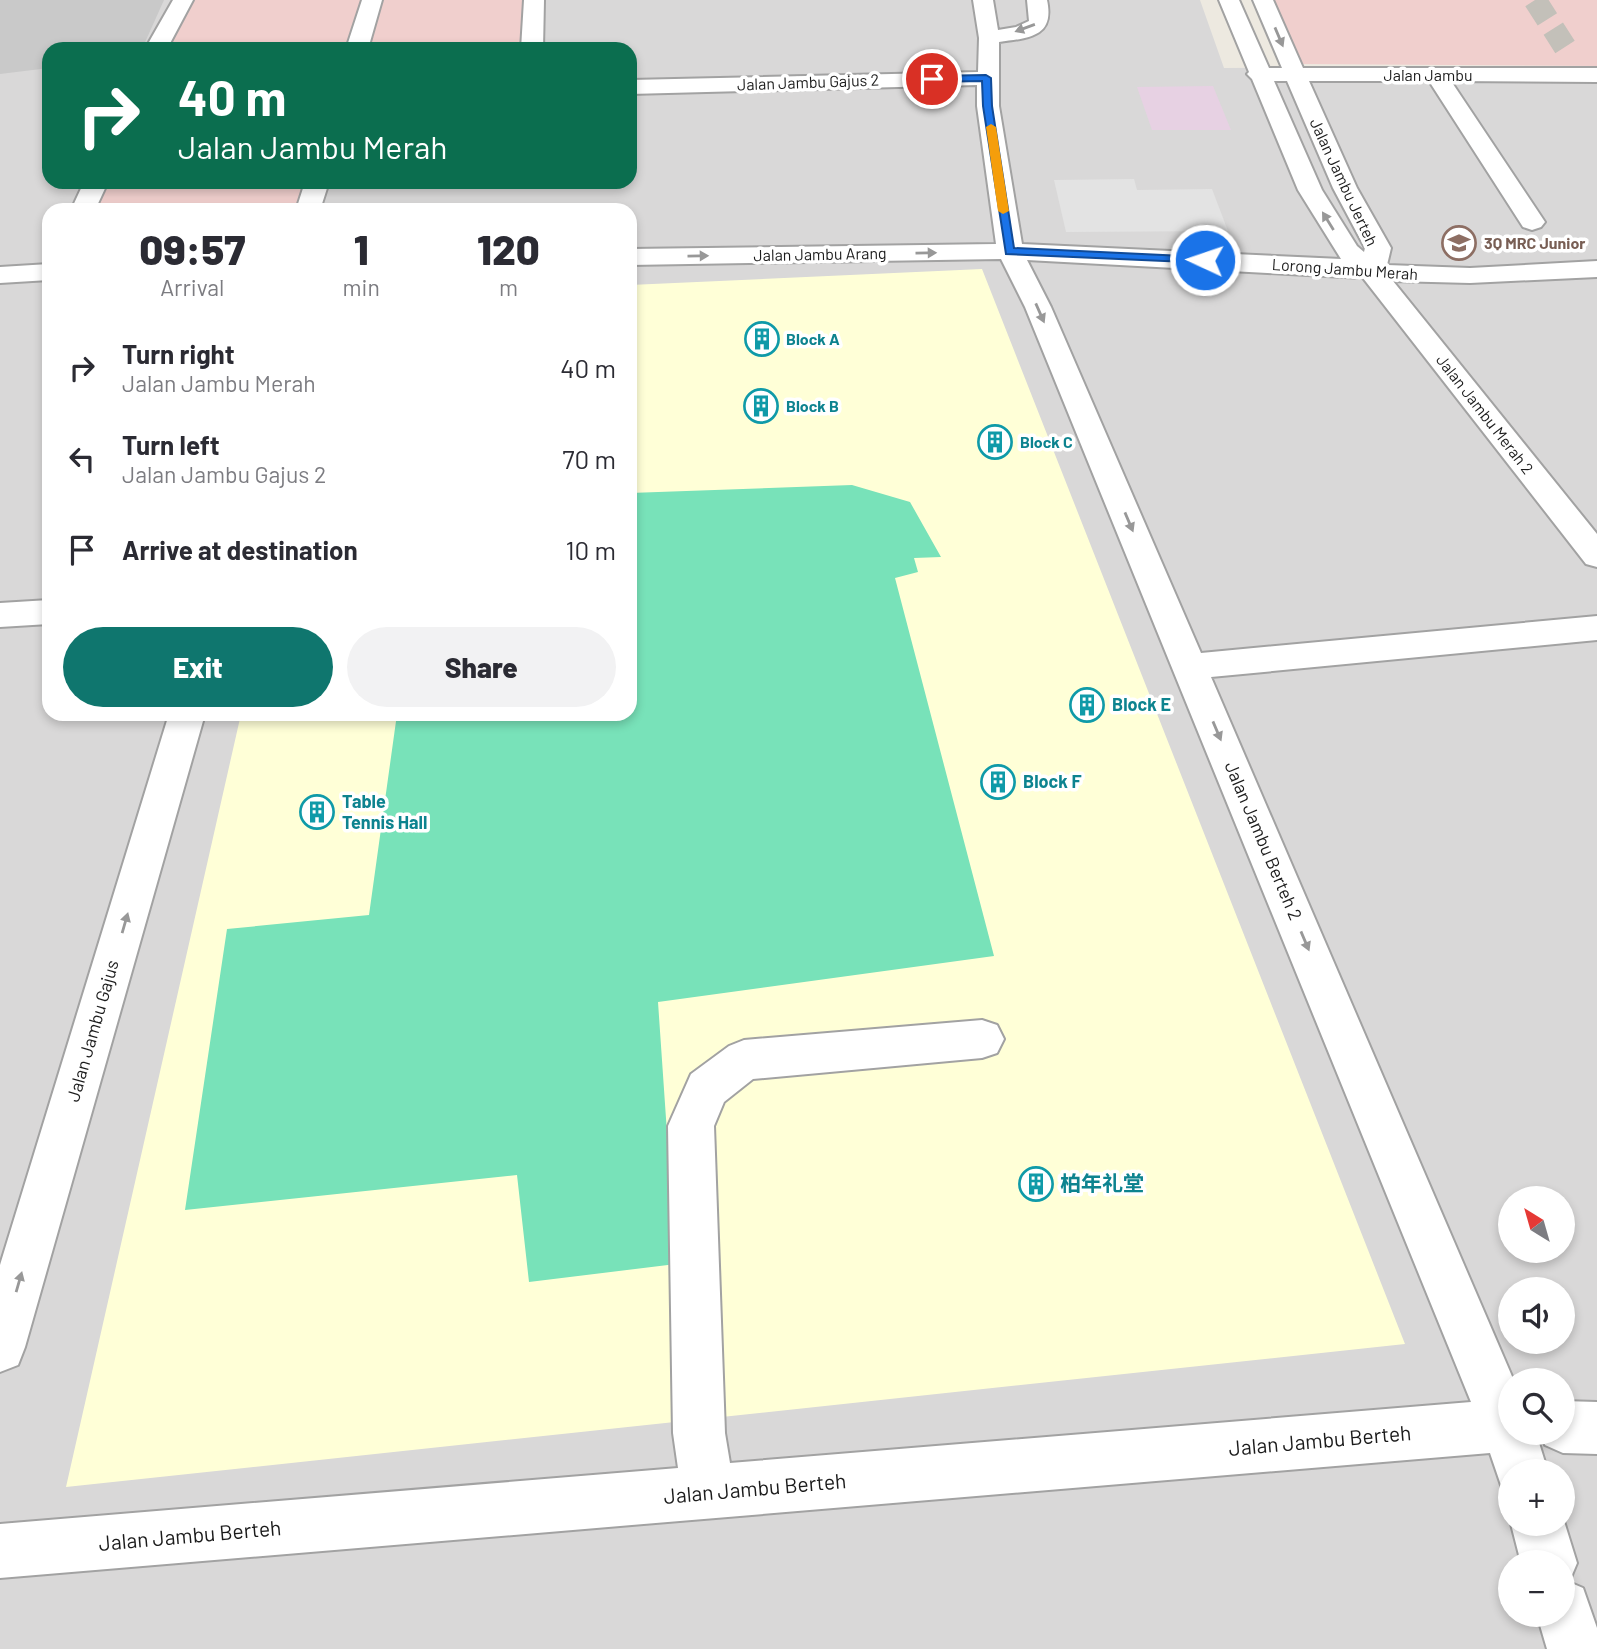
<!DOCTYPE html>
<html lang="en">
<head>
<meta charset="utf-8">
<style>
	body { margin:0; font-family:Barlow,"Noto Sans SC",sans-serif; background:#f2f2f3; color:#2b2b33; height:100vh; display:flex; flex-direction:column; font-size:26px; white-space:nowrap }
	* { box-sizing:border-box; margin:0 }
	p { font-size:23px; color:#7c7c81 }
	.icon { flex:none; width:38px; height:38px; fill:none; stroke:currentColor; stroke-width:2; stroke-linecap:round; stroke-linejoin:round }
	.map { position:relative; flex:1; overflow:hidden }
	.side { position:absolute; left:42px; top:203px; width:595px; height:518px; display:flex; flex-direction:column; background:#fff; border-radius:21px; box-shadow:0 4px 10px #0003 }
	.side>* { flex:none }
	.guide { position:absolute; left:42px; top:42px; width:595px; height:147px; border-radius:21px; box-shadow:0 4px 10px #0003; background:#0b6e4f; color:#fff; overflow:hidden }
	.needle { width:46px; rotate:323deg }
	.tools { position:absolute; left:1498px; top:1186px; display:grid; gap:14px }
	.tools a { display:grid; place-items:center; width:77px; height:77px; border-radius:50%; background:#fff; box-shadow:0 4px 10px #0003; font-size:35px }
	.pin { position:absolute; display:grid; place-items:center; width:60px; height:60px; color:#fff; margin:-30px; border:4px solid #fff; border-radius:50%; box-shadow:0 2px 7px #0007 }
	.me { position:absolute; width:77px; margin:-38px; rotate:273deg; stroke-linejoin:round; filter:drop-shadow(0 0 5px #0008) }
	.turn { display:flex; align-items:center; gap:24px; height:147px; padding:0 21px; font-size:32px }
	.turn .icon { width:91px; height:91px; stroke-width:2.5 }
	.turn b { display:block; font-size:49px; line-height:60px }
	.eta { display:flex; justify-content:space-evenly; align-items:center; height:119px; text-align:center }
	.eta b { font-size:42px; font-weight:800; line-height:49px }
	.cta { display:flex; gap:14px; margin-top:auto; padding:14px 21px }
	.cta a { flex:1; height:80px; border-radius:42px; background:#0f766e; color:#fff; font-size:28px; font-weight:800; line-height:80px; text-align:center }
	.cta a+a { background:#f2f2f3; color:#2b2b33 }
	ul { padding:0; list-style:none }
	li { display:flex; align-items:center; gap:21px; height:91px; padding:0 21px }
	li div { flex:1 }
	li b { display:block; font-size:26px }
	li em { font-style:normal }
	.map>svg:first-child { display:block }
	.residential { fill:#d9d8d8; fill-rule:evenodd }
	.commercial { fill:#f0cfcd }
	.industrial { fill:#e7d1e3 }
	.education { fill:#ffffd7 }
	.religious { fill:#c9c9c9 }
	.pitch { fill:#78e2b9 }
	.parking { fill:#e3e3e3 }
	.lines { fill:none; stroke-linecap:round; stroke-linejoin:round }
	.minor-tunnel { stroke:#c3c0b9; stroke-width:23; stroke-dasharray:23 11; stroke-linecap:butt }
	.minor-casing { stroke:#a2a2a2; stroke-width:4 }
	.minor { fill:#fff; fill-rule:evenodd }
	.oneway { fill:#989898 }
	.route { fill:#1a73e8; stroke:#114b97; stroke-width:2 }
	.slow { fill:#f59e0b }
	.labels { text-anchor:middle; stroke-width:7; stroke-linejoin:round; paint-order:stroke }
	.far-street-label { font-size:16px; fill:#1b1b1b; stroke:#fff }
	.far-education-label { font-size:16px; font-weight:bold; fill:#785e54; stroke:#fff; text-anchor:start }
	.far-culture-label { font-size:16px; font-weight:bold; fill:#0d838f; stroke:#fff; text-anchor:start }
	.culture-label { font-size:18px; font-weight:bold; fill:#0d838f; stroke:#fff; text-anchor:start }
	.street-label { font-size:18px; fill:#1b1b1b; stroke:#fff }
	.near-culture-label { font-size:21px; font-weight:bold; fill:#0d838f; stroke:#fff; text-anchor:start }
	.near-street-label { font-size:21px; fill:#1b1b1b; stroke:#fff }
</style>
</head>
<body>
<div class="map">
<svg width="1597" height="1649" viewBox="0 0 1597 1649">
	<rect width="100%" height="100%" fill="#ede9e0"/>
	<path class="residential" d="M0 0H1200L1224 68 1597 66V1649H0ZM49 49H630V182H49ZM49 210H630V714H49ZM1510 1199H1563V1251H1510ZM1510 1290H1563V1342H1510ZM1510 1381H1563V1433H1510ZM1510 1472H1563V1524H1510ZM1510 1563H1563V1615H1510Z"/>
	<path class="commercial" d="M192 0H528L525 49H167Z
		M1273 0H1597V66L1300 64Z
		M104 182H305L296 210H92Z"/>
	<path class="industrial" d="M1213 86 1231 130H1152L1137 87Z"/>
	<path class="education" d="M982 269 1405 1344 66 1487 241 714H630V285Z"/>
	<path class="religious" d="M0 0H164L142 49H49V68L0 74Z"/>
	<path class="pitch" d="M852 485 910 502 941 557 914 558 918 572 895 578 994 956 658 1002 676 1264 529 1282 517 1175 185 1210 227 929 369 915 397 714H630V493Z"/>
	<path class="parking" d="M1134 179 1137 190 1212 189 1228 231 1066 232 1054 180Z"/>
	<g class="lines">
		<path class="minor-tunnel" d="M1535 0 1565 47"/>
		<g class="minor-casing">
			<path id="minor" d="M173 0H193L167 49H145Z
				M362 0H382L368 49H346Z
				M524 0H544L543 49H521Z
				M973 0H993L998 30 1016 27 1029 21 1027 0H1047C1055 37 1029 38 999 42V106L1022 244 1341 259 1298 190 1252 79 1247 74 1249 72 1219 0H1239L1269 68H1282L1253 0H1273L1303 68H1597V82L1451 81 1545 222 1541 227 1532 230 1523 227 1429 81H1309L1357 188 1391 248 1387 265 1470 268 1597 261V277L1470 283 1393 281 1597 534V567L1586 564 1363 278 1027 260 1051 307 1201 653 1597 616V640L1211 677 1514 1381H1510V1433H1536L1548 1472H1510V1494L1503 1491 1490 1453 0 1578V1524L678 1468 673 1433 668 1126 691 1074 729 1046 744 1040 982 1020 997 1025 1004 1039 997 1053 982 1058 753 1079 724 1102 714 1126 725 1433 730 1463 1471 1402 1025 307 1001 259 630 265V249L996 244 977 106V85L630 94V80L978 72 979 38ZM1274 81H1287L1333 188 1365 248 1364 252 1357 246 1322 190Z
				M84 182H108L95 210H71Z
				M305 182H329L320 210H296Z
				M49 264V280L0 283V267Z
				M49 600V624L0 627V603Z
				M169 714H205L25 1347 18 1365 0 1372V1265Z
				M1563 1401 1597 1402V1454L1563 1453 1545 1445 1540 1433H1563Z
				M1563 1518 1577 1563 1569 1582 1583 1588 1597 1628V1649H1547L1537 1615H1563V1563H1521L1511 1524H1563Z"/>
		</g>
		<use href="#minor" class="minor"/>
	</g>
	<defs><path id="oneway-solid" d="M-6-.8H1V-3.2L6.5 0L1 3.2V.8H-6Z" transform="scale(1.75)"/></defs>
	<g class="oneway">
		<use href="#oneway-solid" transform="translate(1025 28) rotate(160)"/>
		<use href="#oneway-solid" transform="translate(1279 37) rotate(67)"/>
		<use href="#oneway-solid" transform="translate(1328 221) rotate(-122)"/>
		<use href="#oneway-solid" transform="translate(926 253) rotate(-1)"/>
		<use href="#oneway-solid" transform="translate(698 256) rotate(-1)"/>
		<use href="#oneway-solid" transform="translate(1040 313) rotate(66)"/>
		<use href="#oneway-solid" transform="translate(1129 522) rotate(67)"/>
		<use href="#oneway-solid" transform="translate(1217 731) rotate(67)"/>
		<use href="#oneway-solid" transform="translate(125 923) rotate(-74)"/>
		<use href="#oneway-solid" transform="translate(1305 941) rotate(67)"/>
		<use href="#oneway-solid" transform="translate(19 1282) rotate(-74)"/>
	</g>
	<path class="route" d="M986 75 991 78 992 106 1014 248 1205 257 1209 258V263L1006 254 983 106 982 81 932 82 928 79 932 76Z"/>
	<path class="slow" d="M991 124 996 127 1009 211 1003 214 998 211 986 127Z"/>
	<defs>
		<g id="school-ring" transform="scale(1.75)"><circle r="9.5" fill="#fff" stroke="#8d6e63" stroke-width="1.5"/><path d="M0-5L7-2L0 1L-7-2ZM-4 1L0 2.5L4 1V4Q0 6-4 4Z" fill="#8d6e63"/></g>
		<g id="building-ring" transform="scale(1.75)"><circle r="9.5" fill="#fff" stroke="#0f9aa8" stroke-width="1.5"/><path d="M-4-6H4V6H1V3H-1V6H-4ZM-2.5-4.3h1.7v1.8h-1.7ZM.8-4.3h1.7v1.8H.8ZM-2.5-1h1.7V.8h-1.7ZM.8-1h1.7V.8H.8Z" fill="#0f9aa8"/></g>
	</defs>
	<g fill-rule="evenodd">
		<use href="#school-ring" x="1459" y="243"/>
		<use href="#building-ring" x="762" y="339"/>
		<use href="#building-ring" x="761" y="406"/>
		<use href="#building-ring" x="995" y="442"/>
		<use href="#building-ring" x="1087" y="705"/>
		<use href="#building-ring" x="998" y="782"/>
		<use href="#building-ring" x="317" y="812"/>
		<use href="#building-ring" x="1036" y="1184"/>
	</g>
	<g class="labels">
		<g class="far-street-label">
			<text x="1428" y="81">Jalan Jambu</text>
			<text transform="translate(808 82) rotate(-2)" y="6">Jalan Jambu Gajus 2</text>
			<text transform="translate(1344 182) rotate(65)" y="6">Jalan Jambu Jerteh</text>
			<text transform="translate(820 254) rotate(-1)" y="6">Jalan Jambu Arang</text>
			<text transform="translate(1345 269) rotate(4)" y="6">Lorong Jambu Merah</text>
			<text transform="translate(1485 414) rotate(52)" y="6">Jalan Jambu Merah 2</text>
		</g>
		<g class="far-education-label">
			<text x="1484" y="249">3Q MRC Junior</text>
		</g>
		<g class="far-culture-label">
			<text x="786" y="345">Block A</text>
			<text x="786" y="412">Block B</text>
			<text x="1020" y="448">Block C</text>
		</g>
		<g class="culture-label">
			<text x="1112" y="711">Block E</text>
			<text x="1023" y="788">Block F</text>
			<text x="342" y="808">Table<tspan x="342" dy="21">Tennis Hall</tspan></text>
		</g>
		<g class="street-label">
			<text transform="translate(1263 841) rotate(67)" y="6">Jalan Jambu Berteh 2</text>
			<text transform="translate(93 1031) rotate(-74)" y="6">Jalan Jambu Gajus</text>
		</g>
		<g class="near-culture-label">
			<text x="1060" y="1191">柏年礼堂</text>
		</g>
		<g class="near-street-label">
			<text transform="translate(1320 1441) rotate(-5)" y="7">Jalan Jambu Berteh</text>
			<text transform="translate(755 1489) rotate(-5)" y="7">Jalan Jambu Berteh</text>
			<text transform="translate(190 1536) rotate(-5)" y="7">Jalan Jambu Berteh</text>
		</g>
	</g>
</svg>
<div class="tools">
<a><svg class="needle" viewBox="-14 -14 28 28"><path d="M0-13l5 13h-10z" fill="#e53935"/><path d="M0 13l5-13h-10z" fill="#7c7c81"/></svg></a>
<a><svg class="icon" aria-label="sound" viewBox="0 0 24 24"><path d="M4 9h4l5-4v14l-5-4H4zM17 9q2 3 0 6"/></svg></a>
<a><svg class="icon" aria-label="search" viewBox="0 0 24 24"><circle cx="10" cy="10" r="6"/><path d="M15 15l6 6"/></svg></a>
<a>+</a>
<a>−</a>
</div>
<div class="pin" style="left:932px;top:79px;background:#d93025"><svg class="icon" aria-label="arrive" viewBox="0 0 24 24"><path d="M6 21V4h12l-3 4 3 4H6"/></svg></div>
<svg class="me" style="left:1205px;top:260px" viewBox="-20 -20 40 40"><circle r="17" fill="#1a73e8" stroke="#fff" stroke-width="3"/><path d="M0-11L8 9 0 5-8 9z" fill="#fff"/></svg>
<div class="guide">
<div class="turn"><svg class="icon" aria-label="right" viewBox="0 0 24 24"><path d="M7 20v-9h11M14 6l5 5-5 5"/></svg><div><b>40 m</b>Jalan Jambu Merah</div></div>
</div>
<section class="side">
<div class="eta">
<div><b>09:57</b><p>Arrival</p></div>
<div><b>1</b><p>min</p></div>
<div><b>120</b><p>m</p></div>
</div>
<ul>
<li><svg class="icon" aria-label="right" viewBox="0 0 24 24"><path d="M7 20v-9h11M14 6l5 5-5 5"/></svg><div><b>Turn right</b><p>Jalan Jambu Merah</p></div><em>40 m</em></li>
<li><svg class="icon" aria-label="left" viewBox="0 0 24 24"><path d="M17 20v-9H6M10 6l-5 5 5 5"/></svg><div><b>Turn left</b><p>Jalan Jambu Gajus 2</p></div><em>70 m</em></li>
<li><svg class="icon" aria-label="arrive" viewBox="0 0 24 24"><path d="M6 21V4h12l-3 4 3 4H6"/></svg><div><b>Arrive at destination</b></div><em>10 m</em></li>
</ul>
<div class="cta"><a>Exit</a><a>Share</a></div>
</section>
</div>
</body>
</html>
